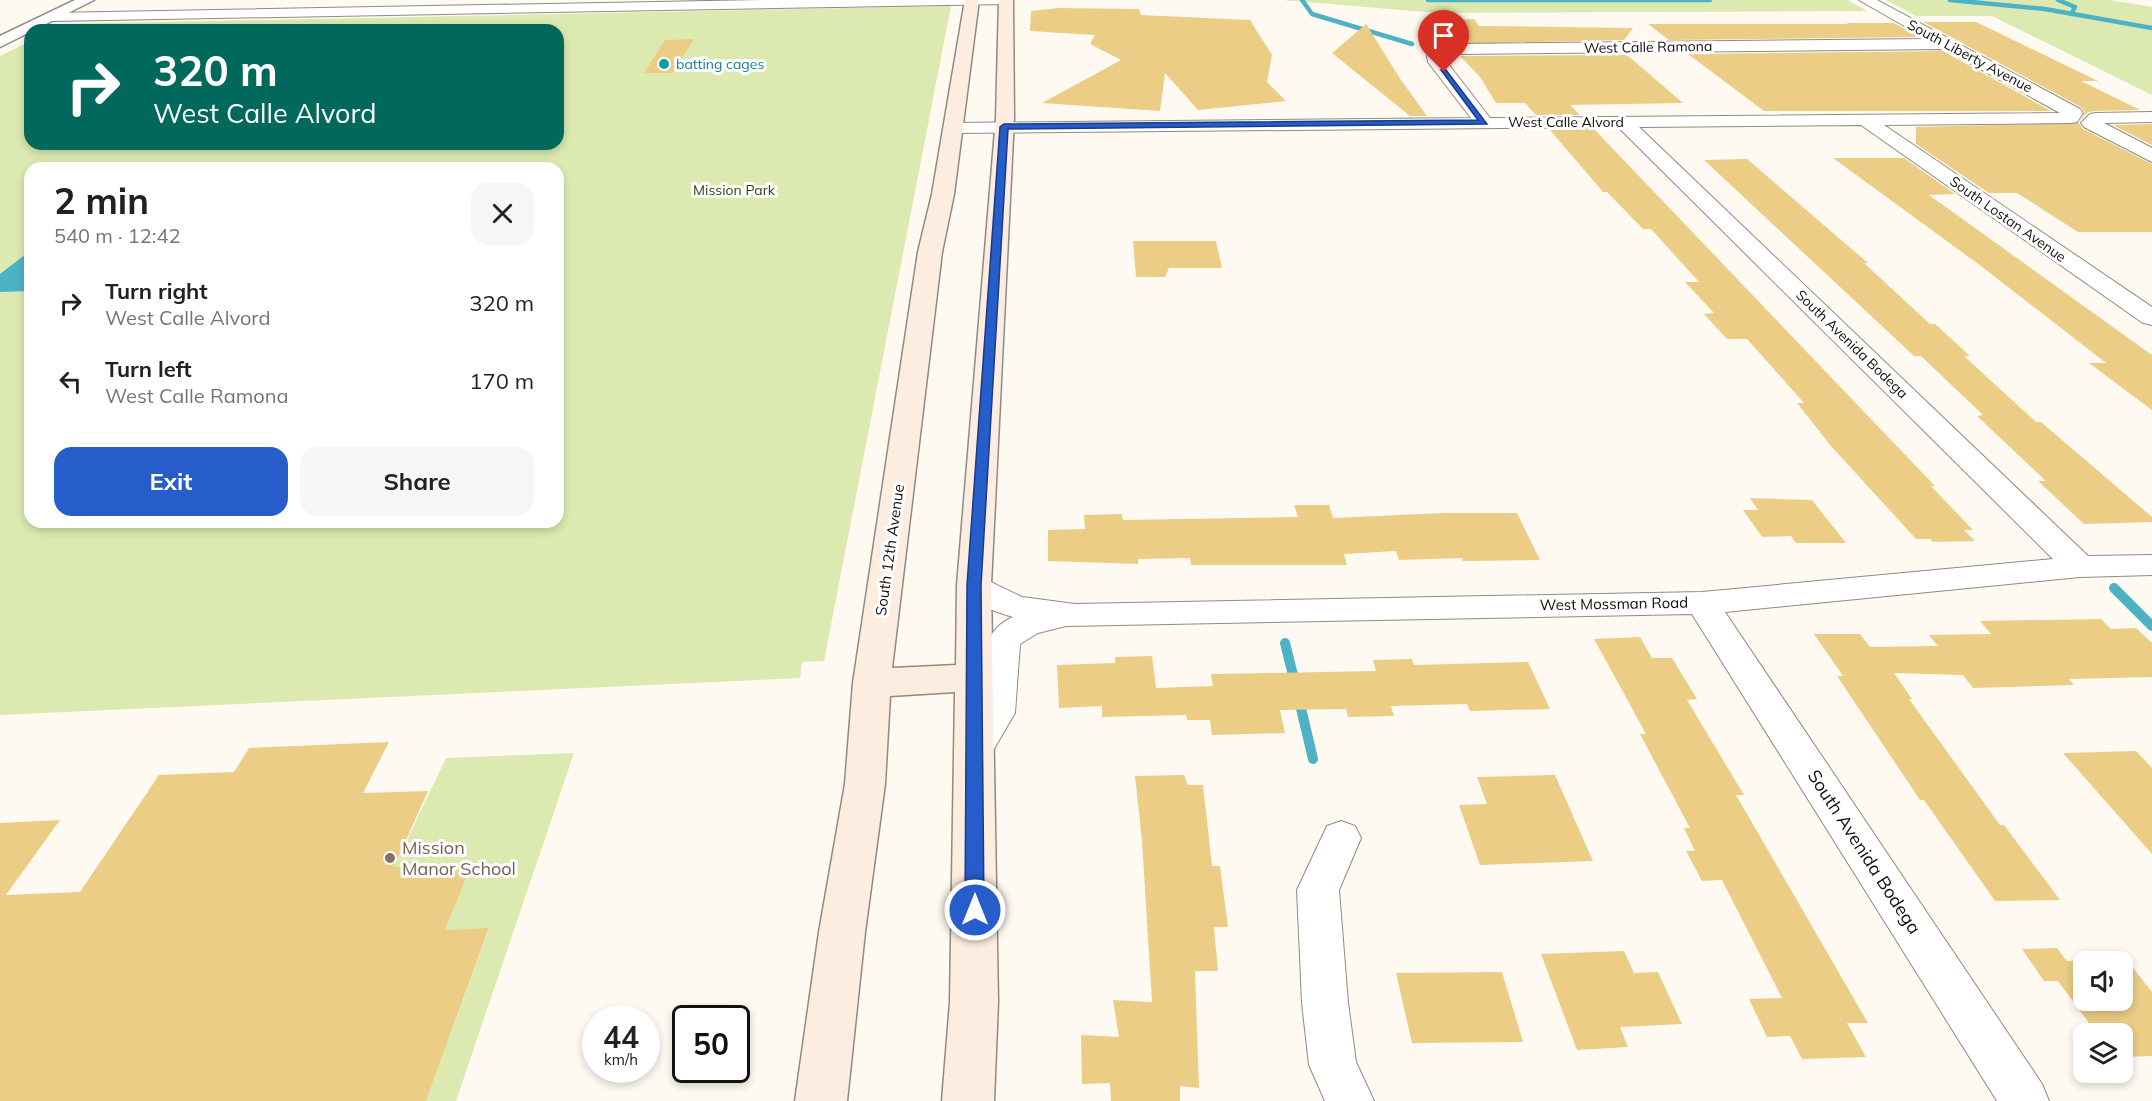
<!DOCTYPE html>
<html lang="en">
<head>
<meta charset="utf-8">
<style>
	body { margin:0; font-family:Mulish,sans-serif; background:#f6f6f6; color:#202124; height:100vh; display:flex; flex-direction:column; font-size:22px; white-space:nowrap }
	* { box-sizing:border-box; margin:0 }
	p { font-size:20px; color:#757577 }
	.icon { flex:none; width:33px; height:33px; fill:none; stroke:currentColor; stroke-width:2; stroke-linecap:round; stroke-linejoin:round }
	.map { position:relative; flex:1; overflow:hidden }
	.sheet { position:absolute; left:24px; top:162px; width:540px; height:366px; display:flex; flex-direction:column; background:#fff; border-radius:18px; box-shadow:0 3px 9px #0003 }
	.sheet>* { flex:none }
	.hud { position:absolute; left:24px; top:24px; width:540px; height:126px; border-radius:18px; box-shadow:0 3px 9px #0003; background:#00695c; color:#fff; overflow:hidden }
	.fabs { position:absolute; left:2073px; top:951px; display:grid; gap:12px }
	.fabs a { display:grid; place-items:center; width:60px; height:60px; border-radius:12px; background:#fff; box-shadow:0 3px 9px #0003; font-size:30px }
	.speed { position:absolute; left:582px; top:1005px; display:flex; gap:12px; font-size:30px; font-weight:700; text-align:center }
	.speed>* { display:grid; place-content:center; width:78px; height:78px; border-radius:50%; background:#fff; box-shadow:0 3px 9px #0003; line-height:1 }
	.speed small { font-size:15px; font-weight:400 }
	.speed .limit { border:3px solid #111; border-radius:9px; background:#fff; color:#111 }
	.pin { position:absolute; display:grid; place-items:center; width:51px; height:51px; color:#fff; margin:-62px -26px; border-radius:50% 50% 50% 0; rotate:-45deg; box-shadow:0 0 6px #0007 }
	.pin .icon { rotate:45deg }
	.me { position:absolute; width:66px; margin:-33px; rotate:0deg; stroke-linejoin:round; filter:drop-shadow(0 0 4px #0008) }
	.turn { display:flex; align-items:center; gap:21px; height:126px; padding:0 30px; font-size:27px }
	.turn .icon { width:78px; height:78px; stroke-width:2.5 }
	.turn b { display:block; font-size:42px; line-height:51px }
	.round { display:grid; place-items:center; flex:none; width:63px; height:63px; border-radius:18px; background:#f6f6f6 }
	.summary { display:flex; align-items:center; justify-content:space-between; height:102px; padding:0 30px }
	h1 { font-size:36px; font-weight:700; line-height:45px }
	.primary-button { display:flex; gap:12px; margin-top:auto; padding:12px 30px }
	.primary-button a { flex:1; height:69px; border-radius:18px; background:#265dca; color:#fff; font-size:24px; font-weight:700; line-height:69px; text-align:center }
	.primary-button a+a { background:#f6f6f6; color:#202124 }
	ul { padding:0; list-style:none }
	li { display:flex; align-items:center; gap:18px; height:78px; padding:0 30px }
	li div { flex:1 }
	li b { display:block; font-size:22px }
	li em { font-style:normal }
	.map>svg:first-child { display:block }
	.green { fill:#dceab1; fill-rule:evenodd }
	.water { fill:#4db2c4 }
	.lines { fill:none; stroke-linecap:round; stroke-linejoin:round }
	.stream-far1 { stroke:#4db2c4; stroke-width:4.5 }
	.stream { stroke:#4db2c4; stroke-width:10 }
	.building { fill:#eccd86; fill-rule:evenodd }
	.minor-casing { stroke:#8f8b82; stroke-width:2 }
	.tertiary-casing { stroke:#8f8b82; stroke-width:3 }
	.secondary-casing { stroke:#8f8b82; stroke-width:3 }
	.minor { fill:#fff; fill-rule:evenodd }
	.tertiary { fill:#fff; fill-rule:evenodd }
	.secondary { fill:#fcede0; fill-rule:evenodd }
	.route { fill:#265dca; stroke:#193c83; stroke-width:1.5 }
	.culture-dot { fill:#0f9aa8; stroke:#fff; stroke-width:2 }
	.education-dot { fill:#8d6e63; stroke:#fff; stroke-width:2 }
	.labels { text-anchor:middle; stroke-width:6; stroke-linejoin:round; paint-order:stroke }
	.far-street-label { font-size:14px; fill:#110f0c; stroke:#fff }
	.far-culture-label { font-size:14px; fill:#0d838f; stroke:#fff; text-anchor:start }
	.far-park-label { font-size:14px; fill:#38410a; stroke:#fff }
	.street-label { font-size:15px; fill:#110f0c; stroke:#fff }
	.near-education-label { font-size:18px; fill:#785e54; stroke:#fff; text-anchor:start }
	.near-street-label { font-size:18px; fill:#110f0c; stroke:#fff }
</style>
</head>
<body>
<div class="map">
<svg width="2152" height="1101" viewBox="0 0 2152 1101">
	<rect width="100%" height="100%" fill="#fffaf1"/>
	<path class="green" d="M1282 0H1848L1867 11 1437 13Z
		M1886 0H2109L2152 7V95L1992 16H1916Z
		M951 6 824 661 802 662 800 678 0 715V56L30 41V144H558V30H53L65 24ZM30 168H558V522H30Z
		M574 753 456 1101H426L489 929 445 930 471 863 394 867 446 758Z"/>
	<path class="water" d="M30 251V291L0 292V274Z"/>
	<g class="lines">
		<path class="stream-far1" d="M1302 0 1312 14 1412 44
			M1428 0H1710
			M1950 0 2045 9 2152 28
			M2058 0 2075 7 2071 14"/>
		<path class="stream" d="M2114 588 2152 626
			M1285 643 1295 683
			M1299 700 1313 759"/>
	</g>
	<path class="building" d="M1059 8 1139 9 1141 15 1250 20 1272 55 1267 82 1286 101 1198 110 1165 73 1160 111 1042 103 1121 60 1090 44 1095 35 1030 31 1031 11Z
		M1474 19 1479 26 1633 28 1624 40 1448 44 1426 22Z
		M1923 22H1976L2098 81H2081L2140 110 2096 111 2088 112 2081 119 2085 113 2081 107Z
		M1846 23H1894L1919 37 1669 40 1648 24H1848Z
		M1366 24 1401 80 1427 116H1410L1332 53Z
		M694 39 673 73H644L665 40Z
		M1943 51 2051 111H1764L1688 54Z
		M1627 55 1683 103 1570 105 1580 115H1536L1525 103H1496L1480 77 1460 56Z
		M2079 123 2083 129 2152 164V232H2078L2017 193H1989L1916 144V127Z
		M2152 124V145L2113 125Z
		M1594 129 1935 486H1931L1973 530H1964L1975 541 1933 542 1930 539H1916L1831 446 1797 403H1804L1747 339H1727L1704 314 1714 313 1685 282H1699L1651 229H1643L1607 192H1603L1550 130Z
		M1833 158H1904L1955 194 1929 195 2152 355V410L2089 363H2106L1981 266Z
		M1747 159 1868 263H1864L1930 324H1935L1970 356H1964L2036 422H2041L2152 517V522L2084 524 2038 481H2046L1977 416 1983 415 1921 356H1914L1704 160Z
		M1133 241H1216L1222 268H1169L1165 277H1136Z
		M1750 498 1812 500 1846 543H1796L1791 536 1762 537 1743 510H1758Z
		M1294 505H1329L1333 518 1444 513H1517L1540 560 1463 561 1462 558 1399 560 1396 551 1344 554 1347 565H1191L1190 558 1138 559V564L1048 561V530L1085 529 1084 515 1122 514 1123 520 1298 517Z
		M2101 619 2111 629 2136 628 2152 643V677L2069 679 2074 685 1973 688 1963 675 1894 673 1912 699H1909L2000 825H2004L2060 900 1995 901 1924 800H1920L1837 676H1843L1814 634H1860L1870 647 1938 646 1929 635 1991 634 1980 621Z
		M1640 637 1652 658H1672L1697 699 1687 700 1744 795H1736L1868 1023H1847L1866 1057 1802 1059 1790 1036 1767 1037 1749 999 1782 998 1722 880 1702 881 1686 851H1695L1684 828H1690L1640 734H1646L1594 639Z
		M1152 656 1156 688 1213 686 1211 674 1376 671 1373 660 1412 659 1414 665 1528 662 1550 709 1470 711 1467 704 1391 706 1394 716 1348 717 1346 709 1280 710 1285 733 1212 735 1210 720H1187L1186 715 1102 717V706L1059 708 1057 665 1115 663V657Z
		M389 742 363 793 428 791 394 867 472 863 445 930 489 928 426 1101H0V823L60 820 6 895 80 892 159 775 234 772 249 748Z
		M2136 751 2152 768V854L2063 753Z
		M1184 775 1188 785H1203L1212 866H1220L1228 927H1214L1218 971H1195L1199 1088 1180 1086V1101H1111L1110 1083 1082 1084 1081 1035 1119 1037 1113 1000 1152 1002 1142 841 1135 776Z
		M1555 775 1593 861 1480 865 1459 805 1487 804 1477 777Z
		M2057 948 2067 961 2126 959 2152 992V1056L2122 1057V1034H2097L2058 981H2044L2022 949ZM2084 962H2122V1000H2084Z
		M1624 951 1634 973 1658 972 1682 1024 1620 1027 1628 1047 1577 1050 1541 954Z
		M1502 972 1523 1042 1412 1043 1396 973Z"/>
	<g class="lines">
		<g class="minor-casing">
			<path id="minor" d="M763 0H1013L1006 4 51 21 44 17 51 13Z
				M1859 0H1877L2080 109 2083 113 2077 122 2071 123 1884 125 2152 307V325L2143 323 1861 125 1639 127 2088 556 2152 555V575L2080 577 1725 612 2042 1084 2049 1101H1997L1692 614 1066 626 1038 633 1020 644 1015 713 988 759 975 764 962 759 956 749C962 737 976 726 979 713 988 678 972 635 1013 617 993 611 969 603 958 585L962 577 974 574 1022 597 1075 604 1702 592 2053 559 1618 127 952 133 943 128 952 123 1471 118 1428 62 1427 56 1433 49 1460 44 1927 39ZM1944 49 2060 113 1490 118 1443 57 1460 54Z
				M2152 112V122L2104 123 2152 148V162L2084 127 2081 123 2090 114 2096 113Z
				M1341 821 1355 826 1361 838 1339 890 1348 1003 1356 1062 1374 1101H1325L1309 1065 1302 1003 1297 890 1327 826Z"/>
		</g>
		<g class="tertiary-casing">
			<path id="tertiary" d="M75 0H94L0 47V36Z"/>
		</g>
		<g class="secondary-casing">
			<path id="secondary" d="M965 0H979L954 194 942 252 892 668 956 665 957 585 996 118 999 0H1013L1014 118 991 585 998 1002 994 1101H942L950 1002 955 692 890 696 885 784 865 932 847 1101H795L819 932 845 784 853 683 918 252 932 194Z"/>
		</g>
		<use href="#minor" class="minor"/>
		<use href="#tertiary" class="tertiary"/>
		<use href="#secondary" class="secondary"/>
	</g>
	<path class="route" d="M1441 70H1446L1487 124 1008 129 981 585 984 910 981 915 975 918 968 915 965 910 967 585 1000 127 1004 124 1478 120Z"/>
	<circle class="culture-dot" cx="664" cy="64" r="6"/>
	<circle class="education-dot" cx="390" cy="858" r="6"/>
	<g class="labels">
		<g class="far-street-label">
			<text transform="translate(1648 47) rotate(-1)" y="5">West Calle Ramona</text>
			<text transform="translate(1970 56) rotate(28)" y="5">South Liberty Avenue</text>
			<text x="1566" y="127">West Calle Alvord</text>
			<text transform="translate(2008 219) rotate(35)" y="5">South Lostan Avenue</text>
			<text transform="translate(1852 344) rotate(44)" y="5">South Avenida Bodega</text>
		</g>
		<g class="far-culture-label">
			<text x="676" y="69">batting cages</text>
		</g>
		<g class="far-park-label">
			<text x="734" y="195">Mission Park</text>
		</g>
		<g class="street-label">
			<text transform="translate(890 550) rotate(-82)" y="5">South 12th Avenue</text>
			<text transform="translate(1614 604) rotate(-1)" y="5">West Mossman Road</text>
		</g>
		<g class="near-education-label">
			<text x="402" y="854">Mission<tspan x="402" dy="21">Manor School</tspan></text>
		</g>
		<g class="near-street-label">
			<text transform="translate(1864 852) rotate(57)" y="6">South Avenida Bodega</text>
		</g>
	</g>
</svg>
<div class="fabs">
<a><svg class="icon" aria-label="sound" viewBox="0 0 24 24"><path d="M4 9h4l5-4v14l-5-4H4zM17 9q2 3 0 6"/></svg></a>
<a><svg class="icon" aria-label="layers" viewBox="0 0 24 24"><path d="M12 4l9 5-9 5-9-5zM3 14l9 5 9-5"/></svg></a>
</div>
<div class="speed"><div>44<small>km/h</small></div><div class="limit">50</div></div>
<div class="pin" style="left:1444px;top:72px;background:#d93025"><svg class="icon" aria-label="arrive" viewBox="0 0 24 24"><path d="M6 21V4h12l-3 4 3 4H6"/></svg></div>
<svg class="me" style="left:975px;top:910px" viewBox="-20 -20 40 40"><circle r="17" fill="#265dca" stroke="#fff" stroke-width="3"/><path d="M0-11L8 9 0 5-8 9z" fill="#fff"/></svg>
<div class="hud">
<div class="turn"><svg class="icon" aria-label="right" viewBox="0 0 24 24"><path d="M7 20v-9h11M14 6l5 5-5 5"/></svg><div><b>320 m</b>West Calle Alvord</div></div>
</div>
<section class="sheet">
<div class="summary"><div><h1>2 min</h1><p>540 m · 12:42</p></div><a class="round"><svg class="icon" aria-label="close" viewBox="0 0 24 24"><path d="M6 6l12 12M18 6L6 18"/></svg></a></div>
<ul>
<li><svg class="icon" aria-label="right" viewBox="0 0 24 24"><path d="M7 20v-9h11M14 6l5 5-5 5"/></svg><div><b>Turn right</b><p>West Calle Alvord</p></div><em>320 m</em></li>
<li><svg class="icon" aria-label="left" viewBox="0 0 24 24"><path d="M17 20v-9H6M10 6l-5 5 5 5"/></svg><div><b>Turn left</b><p>West Calle Ramona</p></div><em>170 m</em></li>
</ul>
<div class="primary-button"><a>Exit</a><a>Share</a></div>
</section>
</div>
</body>
</html>
